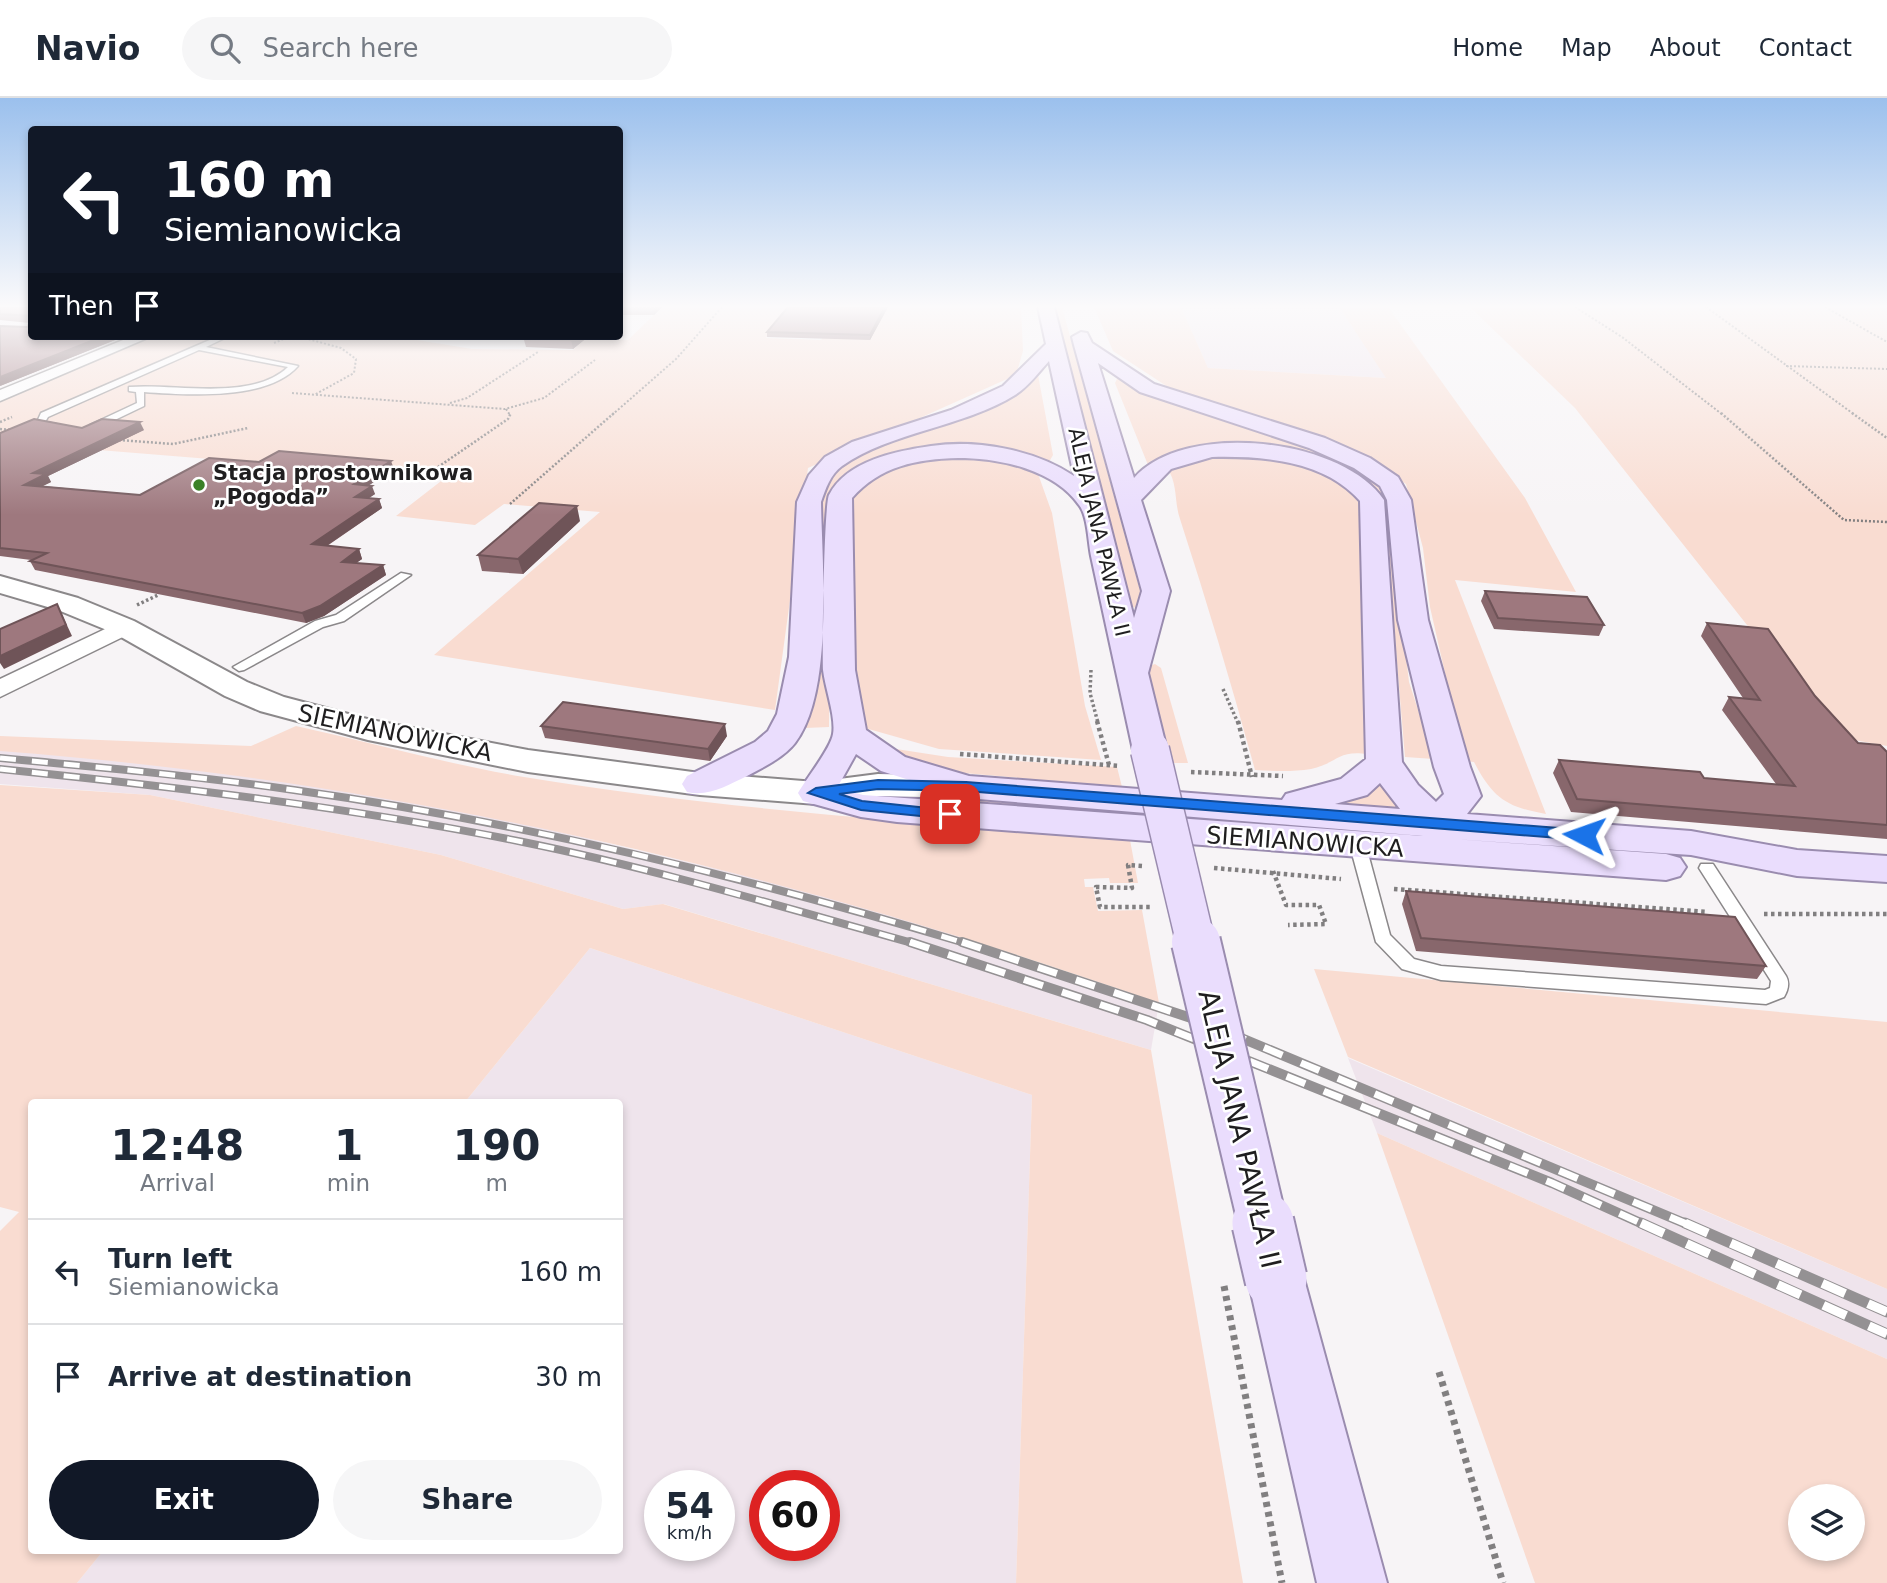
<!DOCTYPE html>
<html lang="en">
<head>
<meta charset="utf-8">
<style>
	body { margin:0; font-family:"DejaVu Sans",sans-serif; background:#f6f6f7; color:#1f2937; height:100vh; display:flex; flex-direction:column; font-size:26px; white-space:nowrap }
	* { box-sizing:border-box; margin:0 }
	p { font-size:23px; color:#747a83 }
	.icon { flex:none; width:38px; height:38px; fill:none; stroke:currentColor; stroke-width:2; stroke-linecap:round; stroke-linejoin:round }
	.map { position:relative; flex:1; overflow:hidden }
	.sheet { position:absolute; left:28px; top:1001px; width:595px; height:455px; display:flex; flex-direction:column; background:#fff; border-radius:7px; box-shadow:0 4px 10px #0003 }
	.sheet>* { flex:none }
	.banner { position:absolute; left:28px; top:28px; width:595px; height:214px; border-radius:7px; box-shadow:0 4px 10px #0003; background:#111827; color:#fff; overflow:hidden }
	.buttons { position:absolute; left:1788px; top:1386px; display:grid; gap:14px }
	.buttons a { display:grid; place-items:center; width:77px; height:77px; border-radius:50%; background:#fff; box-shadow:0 4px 10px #0003; font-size:35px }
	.speed { position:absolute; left:644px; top:1372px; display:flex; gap:14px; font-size:35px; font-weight:700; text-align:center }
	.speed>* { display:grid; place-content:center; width:91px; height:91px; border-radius:50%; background:#fff; box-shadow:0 4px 10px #0003; line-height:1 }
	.speed small { font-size:18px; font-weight:400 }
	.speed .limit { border:10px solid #d22; background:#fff; color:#111 }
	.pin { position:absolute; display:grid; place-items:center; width:60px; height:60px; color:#fff; margin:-30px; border-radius:14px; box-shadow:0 4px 10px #0006 }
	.me { position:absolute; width:77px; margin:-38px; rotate:274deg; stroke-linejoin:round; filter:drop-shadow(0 0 5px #0008) }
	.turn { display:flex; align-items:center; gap:24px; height:147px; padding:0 21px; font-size:32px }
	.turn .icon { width:91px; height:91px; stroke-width:2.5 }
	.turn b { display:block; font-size:49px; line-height:60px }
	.then { display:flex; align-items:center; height:66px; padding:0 21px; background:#0003; gap:14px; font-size:26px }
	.eta { display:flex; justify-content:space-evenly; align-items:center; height:119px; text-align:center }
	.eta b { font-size:42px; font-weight:600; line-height:49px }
	.cta { display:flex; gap:14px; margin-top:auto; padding:14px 21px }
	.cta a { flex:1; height:80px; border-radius:42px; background:#111827; color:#fff; font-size:28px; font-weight:600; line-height:80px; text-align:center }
	.cta a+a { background:#f6f6f7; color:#1f2937 }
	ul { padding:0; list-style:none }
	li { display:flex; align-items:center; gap:21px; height:105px; padding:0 21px; border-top:2px solid #e0e1e3 }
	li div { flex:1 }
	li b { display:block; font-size:26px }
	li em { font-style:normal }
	header { display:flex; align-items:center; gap:42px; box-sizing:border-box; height:98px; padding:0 35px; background:#fff; border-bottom:2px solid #e0e1e3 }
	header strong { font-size:33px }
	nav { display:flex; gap:38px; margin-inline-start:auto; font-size:24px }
	.search { width:490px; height:63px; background:#f6f6f7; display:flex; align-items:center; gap:18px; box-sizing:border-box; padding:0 24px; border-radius:38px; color:#747a83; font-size:26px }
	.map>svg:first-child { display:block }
	.built { fill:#efe4ec; fill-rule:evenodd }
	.green { fill:#f9dcd1; fill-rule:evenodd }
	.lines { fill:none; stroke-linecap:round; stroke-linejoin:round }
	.service-casing { stroke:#8b888a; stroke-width:3 }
	.minor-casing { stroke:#8b888a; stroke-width:3 }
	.secondary-casing { stroke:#8b888a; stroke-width:4 }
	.primary-casing { stroke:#9a8caf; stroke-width:4 }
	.path-far4 { stroke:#817f80; stroke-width:2; stroke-dasharray:2 2; stroke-linecap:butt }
	.path-far3 { stroke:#817f80; stroke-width:2.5; stroke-dasharray:2 2; stroke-linecap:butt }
	.path-far2 { stroke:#817f80; stroke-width:3.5; stroke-dasharray:2.5 2.5; stroke-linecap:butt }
	.path-far1 { stroke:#817f80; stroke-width:4.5; stroke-dasharray:3.5 3.5; stroke-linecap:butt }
	.path { stroke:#817f80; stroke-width:7; stroke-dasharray:5 5; stroke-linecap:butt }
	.service { fill:#fff; fill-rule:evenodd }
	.minor { fill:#fff; fill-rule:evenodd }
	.secondary { fill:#fff; fill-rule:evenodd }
	.primary { fill:#eaddfd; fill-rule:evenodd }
	.rail-far2-casing { stroke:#949193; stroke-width:8 }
	.rail-far1-casing { stroke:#949193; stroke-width:10 }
	.rail-casing { stroke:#949193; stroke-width:11 }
	.rail-far2 { stroke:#fff; stroke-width:5; stroke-dasharray:16; stroke-linecap:butt }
	.rail-far1 { stroke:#fff; stroke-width:7; stroke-dasharray:20; stroke-linecap:butt }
	.rail { stroke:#fff; stroke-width:9; stroke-dasharray:25; stroke-linecap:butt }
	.primary-bridge-far2-casing { stroke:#9a8caf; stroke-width:41; stroke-linecap:butt }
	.primary-bridge-far1-casing { stroke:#9a8caf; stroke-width:52; stroke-linecap:butt }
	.primary-bridge-casing { stroke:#9a8caf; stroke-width:65; stroke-linecap:butt }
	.primary-bridge-far2 { stroke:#eaddfd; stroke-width:38 }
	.primary-bridge-far1 { stroke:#eaddfd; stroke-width:48 }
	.primary-bridge { stroke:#eaddfd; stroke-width:61 }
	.wall { fill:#88676c }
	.shaded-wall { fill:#6f5458 }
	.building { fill:#9e787e; stroke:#6f5458; stroke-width:2 }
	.route { fill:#1a73e8; stroke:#114b97; stroke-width:2 }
	.poi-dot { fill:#3a8127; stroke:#fff; stroke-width:2.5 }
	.labels { text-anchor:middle; stroke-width:5; stroke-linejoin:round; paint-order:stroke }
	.far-poi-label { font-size:21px; font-weight:bold; fill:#1f1e1f; stroke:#fff; text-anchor:start }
	.far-street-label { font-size:21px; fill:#1f1e1f; stroke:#fff }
	.street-label { font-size:24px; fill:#1f1e1f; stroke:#fff }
	.near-street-label { font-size:28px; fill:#1f1e1f; stroke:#fff }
</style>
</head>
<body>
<header>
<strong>Navio</strong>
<div class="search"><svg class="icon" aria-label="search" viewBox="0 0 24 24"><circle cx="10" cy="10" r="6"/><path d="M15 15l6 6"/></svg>Search here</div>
<nav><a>Home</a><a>Map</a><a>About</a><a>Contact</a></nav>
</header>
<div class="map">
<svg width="1887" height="1485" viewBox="0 0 1887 1485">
	<rect width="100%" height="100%" fill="#f7f4f6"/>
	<path class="built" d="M1339 209 1387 280 1208 270 1181 210Z
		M0 638 86 659 283 682 496 719 768 783 907 821 1159 905 1151 952 664 806 623 811 441 757 150 697 0 686Z
		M590 850 1032 997 1016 1485H77L103 1453 620 1452V1004H465ZM660 1388H719V1447H660ZM765 1388H824V1447H765Z
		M1348 960 1887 1191V1261L1377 1035Z"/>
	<path class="green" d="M662 209H791L766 240 821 242 847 209H1021L1023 253 1016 277 808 370 775 612 434 557 600 414 504 406 475 427 396 418 445 380 0 344V301L153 238H348L405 240 472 251 573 252 584 241 628 242Z
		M1055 209H1062L1144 507 1138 511 1131 508Z
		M1094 209H1181L1208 270 1386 280 1339 209H1388L1525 400 1576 494 1455 482 1546 716C1506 709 1493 700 1474 664L1465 663 1430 509 1423 450 1406 386 1352 351 1171 291 1113 253Z
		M1712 209H1887V648L1849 641 1747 527 1575 310 1471 210Z
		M1038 277 1053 357 1049 364 1015 355 870 364C851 370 839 378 830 396L829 629 805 630 820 415C822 399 826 383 839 372 857 355 884 347 907 339 952 323 1001 309 1038 277Z
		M1118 279C1189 323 1341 337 1387 396L1409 584 1434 661 1405 659 1384 411 1316 362 1182 354 1148 367 1115 285Z
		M1208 356C1267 361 1321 355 1361 407L1367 656C1337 652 1338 665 1311 671 1293 674 1273 673 1255 672 1232 588 1207 504 1180 421 1174 404 1178 385 1167 370Z
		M926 359 995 360 1037 373 1052 415 1085 608 1101 662 939 651 865 630 855 595 852 398 865 379Z
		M1155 566 1161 570 1188 665H1172L1147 569Z
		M296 628C372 645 447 666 524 679 725 712 927 725 1130 742L1138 785H1110L1109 780 1084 781 1085 789H1093L1098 813 1142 812 1159 905C784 772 397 683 0 653V638L251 648Z
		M883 649 948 659 1117 669 1122 689 941 673Z
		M1380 683 1400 711 1343 706V704Z
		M0 687 150 697 441 757 623 811 663 806 1151 952 1243 1485H1016L1032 997 590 850 465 1004H32V1452L103 1453 77 1485H0V1133L19 1114 0 1109Z
		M867 692 1125 710 1126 718 890 700 873 697Z
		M1314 871 1887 924V1191L1348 959Z
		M1377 1035 1887 1261V1485H1535ZM1801 1398H1853V1451H1801Z"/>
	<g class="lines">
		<g class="service-casing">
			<path id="service" d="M219 238H229L206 249 298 268C267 303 188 297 144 294V308L96 331H90V327L137 305 136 294 129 293V289C175 285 251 304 288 269L199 252 48 319 45 324 60 327V331L36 326 41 315Z
				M401 475 411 477 344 523 323 529 244 572 239 573 233 569 315 523 336 517Z
				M1358 743 1366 748 1390 837 1414 861 1441 868 1765 892 1770 890 1771 883 1699 770 1701 766H1713L1786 878C1790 885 1788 892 1784 899L1766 906 1441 882 1402 871 1376 844 1350 748Z"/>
		</g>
		<g class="minor-casing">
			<path id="minor" d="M133 238H152L0 303V292Z
				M124 522 133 524 136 529 133 534 0 599V581Z"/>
		</g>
		<g class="secondary-casing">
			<path id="secondary" d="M0 478 78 500 134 523 247 584 284 599 371 622 528 652 700 675 816 684 878 676 966 678 979 681 984 689 979 697 966 700 878 698 816 706 700 697 528 674 368 642 260 613 225 598 114 535 58 512 0 495Z"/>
		</g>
		<g class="primary-casing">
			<path id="primary" d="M1038 209H1054L1134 520 1142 493 1074 247 1072 239 1081 234 1087 235 1092 245 1154 286 1325 340 1370 360 1398 379 1411 402 1428 522 1470 669 1481 698 1467 716 1691 733 1797 752 1887 758V784L1797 778 1691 757 1453 741 1666 756 1680 760 1686 769 1680 778 1666 782 897 724 861 719 803 703 798 695C806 681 831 650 833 636 836 619 825 590 823 572 822 553 824 407 829 397 847 362 897 353 931 348 978 341 1035 352 1074 378L1049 263C1039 274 1028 289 1015 297 964 329 890 334 842 368 830 377 826 390 821 404 822 467 834 594 795 645 783 660 764 669 747 678 728 687 709 699 687 694L682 686 687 678 755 644 768 633 777 616 789 559 797 404 809 377 825 359 852 344 951 312 1003 288 1046 246ZM1098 265 1140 294 1309 350 1354 370 1380 388 1387 402 1398 522 1434 669 1444 696 1436 704 1418 687 1402 664 1384 402C1342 340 1185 322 1134 380ZM1212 359C1263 358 1324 362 1360 403L1366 661 1341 681 1286 696 1282 702 969 678 905 659 866 632 855 572 852 400C880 368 917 361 958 360 998 360 1054 371 1079 407 1088 418 1088 444 1091 458 1105 523 1119 587 1133 652L1138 659 1150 662 1162 659 1167 652 1148 575 1170 493 1141 402 1171 371ZM856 656 881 673 966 700 1423 738 863 697 837 690ZM1380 685 1400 711 1335 706 1367 697Z
				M1276 1154 1296 1162 1304 1181 1387 1485H1317L1248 1181 1256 1162Z"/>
		</g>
		<path class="path-far4" d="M1575 209 1622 239 1723 317
			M1706 209 1855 317
			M1825 209 1887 244
			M297 238 341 250 356 261 354 275 314 297
			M274 245 291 238
			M1786 268 1887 271
			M292 295 505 311 544 300 595 262
			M450 305 467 300 538 254
			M506 311 510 317
			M612 317 676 261 722 209"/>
		<path class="path-far3" d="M1721 315 1844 422 1887 424
			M1852 315 1887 340
			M0 324 12 319
			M0 331 13 332
			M119 342 173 346 248 330
			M438 369 508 321 511 315
			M510 406 614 315"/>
		<path class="path-far2" d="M137 507 158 497
			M1091 572 1090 595 1098 625
			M1223 591 1238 625"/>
		<path class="path-far1" d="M1097 623 1109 667
			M1238 623 1252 679
			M960 656 1119 668
			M1191 674 1283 678
			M1142 768 1128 767 1132 790 1096 789 1100 809H1152
			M1214 770 1341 781
			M1273 773 1286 807H1319L1326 826 1288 827
			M1394 791 1707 814
			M1764 816H1887"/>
		<path class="path" d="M1224 1188 1282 1485
			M1439 1274 1503 1485"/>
		<use href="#service" class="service"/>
		<use href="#minor" class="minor"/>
		<use href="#secondary" class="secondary"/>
		<use href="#primary" class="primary"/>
		<g class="rail-far2-casing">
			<path id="rail-far2" d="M0 660C98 669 196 678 294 692 522 724 747 779 968 846
				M0 671C175 689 350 709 523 744 656 771 786 810 916 846"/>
		</g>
		<g class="rail-far1-casing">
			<path id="rail-far1" d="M910 844 1147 922 1552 1085 1645 1127
				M962 844 1203 924 1689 1127"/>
		</g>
		<g class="rail-casing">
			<path id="rail" d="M1641 1125 1887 1236
				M1685 1125 1887 1214"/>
		</g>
		<use href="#rail-far2" class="rail-far2"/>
		<use href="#rail-far1" class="rail-far1"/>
		<use href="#rail" class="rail"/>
		<g class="primary-bridge-far2-casing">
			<path id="primary-bridge-far2" d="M1150 652 1196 846"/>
		</g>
		<g class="primary-bridge-far1-casing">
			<path id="primary-bridge-far1" d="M1196 844 1263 1127"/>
		</g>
		<g class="primary-bridge-casing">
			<path id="primary-bridge" d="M1263 1125 1276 1181"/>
		</g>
		<use href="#primary-bridge-far2" class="primary-bridge-far2"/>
		<use href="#primary-bridge-far1" class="primary-bridge-far1"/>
		<use href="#primary-bridge" class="primary-bridge"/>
	</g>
	<path class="wall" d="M0 209H32V238H125L0 288 30 225 0 222Z
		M620 209H662L654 217H620Z
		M788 209H888L870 242 767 239V234Z
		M501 238H589L573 251 526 249 524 242 502 241Z
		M82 330 144 332 48 378 51 384 43 388 140 397 259 364 394 371 369 387 375 396 369 400 379 401 382 410 327 448 359 451 362 461 356 465 383 467 386 477 324 518 306 525 35 472 30 463 31 462 0 458V335Z
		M580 423 523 476 482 473 478 457Z
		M1485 493 1604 527 1599 538 1494 531 1481 503Z
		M1707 525 1815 598 1858 645 1887 654V741L1571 714 1553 675 1559 662 1704 680 1776 686 1722 612 1729 599 1743 600 1701 538Z
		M541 628 727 638 710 663 545 640Z
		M1406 793 1766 868 1757 881 1416 853 1402 806Z"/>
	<path class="shaded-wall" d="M662 209 654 217 653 210Z
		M885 209H888L870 242V237Z
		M104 238H125L0 288V279Z
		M577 238H589L573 251 571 242Z
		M140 324 144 332 48 378 51 384 28 395 24 387 33 375Z
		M391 363 394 371 357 395 354 386Z
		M372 388 375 396 358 407 355 399Z
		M379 401 382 410 316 455 312 446Z
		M577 408 580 423 523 476 518 461Z
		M359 451 362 461 345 473 342 464Z
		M383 467 386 477 324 518 306 525 302 515Z
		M57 506 72 538 4 571 0 565V558Z
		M725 626 727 638 710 663 708 651Z"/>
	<path class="building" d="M0 209H32V238H104L0 279V228L28 229 31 218 0 216Z
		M788 209H885L870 237 767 234Z
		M528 238H577L571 242 524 241Z
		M34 321 82 330 102 321 140 324 33 375 46 376 24 387 140 397 209 360 259 364 279 353 391 363 354 386 372 388 355 399 379 401 312 446 359 451 342 464 383 467 320 508 302 515 30 463 47 455 0 450V335Z
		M539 405 577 408 518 461 478 457Z
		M1485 493 1587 499 1604 527 1498 520Z
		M57 506 66 527 0 558V531Z
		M1707 525 1768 531 1815 598 1858 645 1880 647 1887 654V727L1577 701 1559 662 1700 674 1704 680 1795 688 1729 599 1760 602Z
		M563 604 725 626 708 651 541 628Z
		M1406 793 1735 819 1766 868 1421 840Z"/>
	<linearGradient id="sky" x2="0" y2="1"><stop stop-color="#9bc0ed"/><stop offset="0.5" stop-color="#fbfafb"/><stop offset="1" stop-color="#fbfafb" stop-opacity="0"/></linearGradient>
	<rect width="1887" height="417" fill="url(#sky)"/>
	<path class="route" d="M878 682 966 684 1584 732 1592 737 1584 742 966 693 878 691 839 696 862 703 956 713 958 716 950 721 861 712 808 695 816 690Z"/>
	<circle class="poi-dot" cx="199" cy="387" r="7"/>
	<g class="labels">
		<g class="far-poi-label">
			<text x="213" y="382">Stacja prostownikowa<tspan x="213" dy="24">„Pogoda”</tspan></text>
		</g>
		<g class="far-street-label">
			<text transform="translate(1099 434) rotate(77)" y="7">ALEJA JANA PAWŁA II</text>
		</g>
		<g class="street-label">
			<text transform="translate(395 635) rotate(12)" y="8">SIEMIANOWICKA</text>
			<text transform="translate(1305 744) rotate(4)" y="8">SIEMIANOWICKA</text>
		</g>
		<g class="near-street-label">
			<text transform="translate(1240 1031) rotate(77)" y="10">ALEJA JANA PAWŁA II</text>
		</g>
	</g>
</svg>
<div class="buttons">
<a><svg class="icon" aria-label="layers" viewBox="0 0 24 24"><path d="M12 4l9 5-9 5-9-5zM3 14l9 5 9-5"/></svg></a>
</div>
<div class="speed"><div>54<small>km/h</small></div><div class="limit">60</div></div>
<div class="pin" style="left:950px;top:716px;background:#d93025"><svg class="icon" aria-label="arrive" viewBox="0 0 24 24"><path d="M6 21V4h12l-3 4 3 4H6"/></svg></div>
<svg class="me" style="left:1584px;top:737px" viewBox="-20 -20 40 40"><path d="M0-17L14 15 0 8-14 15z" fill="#1a73e8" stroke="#fff" stroke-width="4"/></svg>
<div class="banner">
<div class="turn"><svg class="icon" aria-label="left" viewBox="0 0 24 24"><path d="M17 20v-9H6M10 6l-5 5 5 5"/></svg><div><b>160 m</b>Siemianowicka</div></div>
<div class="then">Then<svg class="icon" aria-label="arrive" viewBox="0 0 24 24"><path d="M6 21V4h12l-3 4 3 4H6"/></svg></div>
</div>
<section class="sheet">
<div class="eta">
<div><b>12:48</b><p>Arrival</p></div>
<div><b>1</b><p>min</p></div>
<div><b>190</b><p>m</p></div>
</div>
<ul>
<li><svg class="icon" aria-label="left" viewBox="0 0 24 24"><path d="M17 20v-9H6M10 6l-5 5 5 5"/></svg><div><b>Turn left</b><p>Siemianowicka</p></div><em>160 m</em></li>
<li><svg class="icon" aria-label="arrive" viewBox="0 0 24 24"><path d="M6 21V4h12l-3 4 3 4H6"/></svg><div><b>Arrive at destination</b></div><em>30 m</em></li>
</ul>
<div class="cta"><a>Exit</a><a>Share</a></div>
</section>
</div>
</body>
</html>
